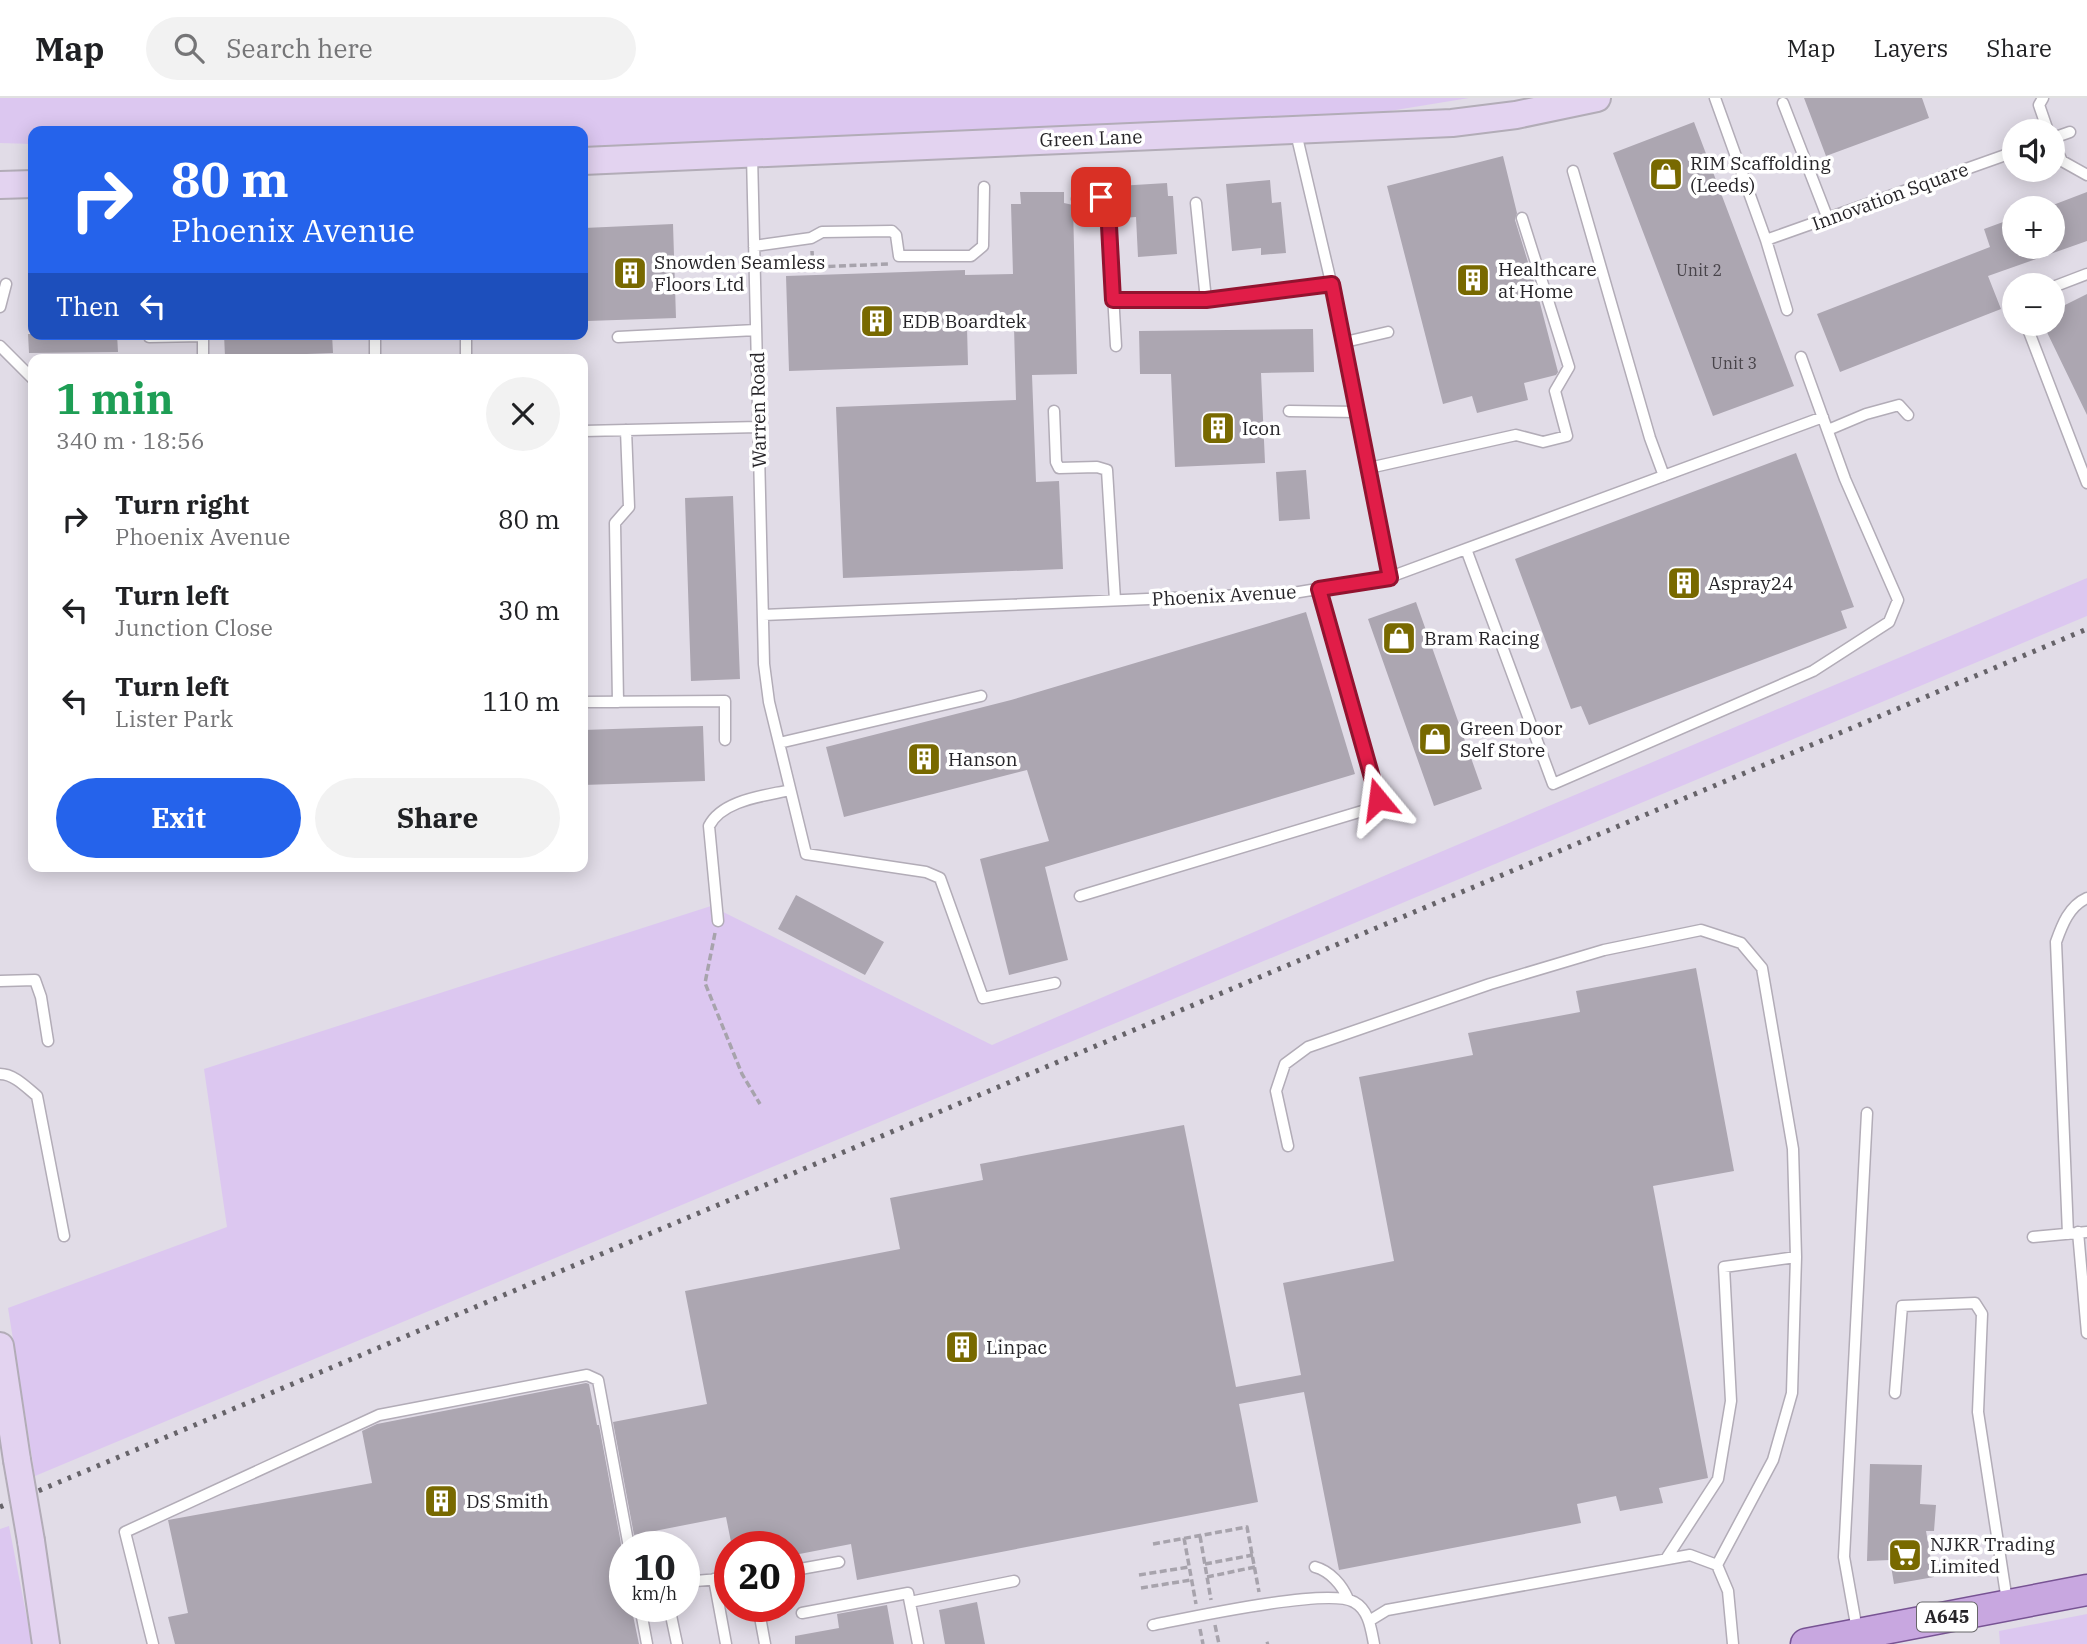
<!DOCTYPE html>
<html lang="en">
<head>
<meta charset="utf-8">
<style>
	body { margin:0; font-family:"IBM Plex Serif",serif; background:#f2f2f2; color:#202124; height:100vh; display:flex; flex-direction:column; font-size:26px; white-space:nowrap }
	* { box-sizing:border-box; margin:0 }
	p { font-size:23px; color:#757577 }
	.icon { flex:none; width:38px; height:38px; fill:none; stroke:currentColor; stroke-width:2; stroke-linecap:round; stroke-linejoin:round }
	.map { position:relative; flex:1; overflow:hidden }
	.details { position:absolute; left:28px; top:256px; width:560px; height:518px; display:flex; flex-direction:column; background:#fff; border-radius:14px; box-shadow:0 4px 18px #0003 }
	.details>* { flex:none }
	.hud { position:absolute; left:28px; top:28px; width:560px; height:214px; border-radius:14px; box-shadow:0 4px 18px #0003; background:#2563eb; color:#fff; overflow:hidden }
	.tools { position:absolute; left:2002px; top:21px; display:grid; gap:14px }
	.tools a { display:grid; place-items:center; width:63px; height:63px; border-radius:50%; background:#fff; box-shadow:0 4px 18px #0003; font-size:35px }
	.speed { position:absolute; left:609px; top:1433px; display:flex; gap:14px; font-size:35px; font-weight:700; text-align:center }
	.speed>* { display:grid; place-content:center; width:91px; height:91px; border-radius:50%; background:#fff; box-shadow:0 4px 18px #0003; line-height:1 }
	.speed small { font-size:18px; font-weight:400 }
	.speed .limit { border:10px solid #d22; background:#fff; color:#111 }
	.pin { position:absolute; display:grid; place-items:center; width:60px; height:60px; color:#fff; margin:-30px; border-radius:14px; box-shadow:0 4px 10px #0006 }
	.me { position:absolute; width:77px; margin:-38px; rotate:344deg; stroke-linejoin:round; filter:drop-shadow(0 0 5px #0008) }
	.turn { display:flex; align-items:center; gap:24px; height:147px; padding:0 28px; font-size:32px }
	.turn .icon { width:91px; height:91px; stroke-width:2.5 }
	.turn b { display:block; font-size:49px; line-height:60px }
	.then { display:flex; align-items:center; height:66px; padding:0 28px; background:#0003; gap:14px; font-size:26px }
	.round { display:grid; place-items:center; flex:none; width:74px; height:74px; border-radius:37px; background:#f2f2f2 }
	.summary { display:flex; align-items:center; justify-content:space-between; height:119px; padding:0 28px }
	h1 { font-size:42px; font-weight:800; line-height:52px; color:#1e9e55 }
	.primary-button { display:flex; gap:14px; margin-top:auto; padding:14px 28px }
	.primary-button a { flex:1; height:80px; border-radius:42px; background:#2563eb; color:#fff; font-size:28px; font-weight:800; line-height:80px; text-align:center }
	.primary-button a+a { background:#f2f2f2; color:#202124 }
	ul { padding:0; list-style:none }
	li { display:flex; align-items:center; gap:21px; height:91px; padding:0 28px }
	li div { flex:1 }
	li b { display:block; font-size:26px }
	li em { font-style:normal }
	header { display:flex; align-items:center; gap:42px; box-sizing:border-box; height:98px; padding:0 35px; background:#fff; border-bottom:2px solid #e0e0e0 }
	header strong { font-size:33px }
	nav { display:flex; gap:38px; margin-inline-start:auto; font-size:24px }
	.search { width:490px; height:63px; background:#f2f2f2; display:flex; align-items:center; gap:18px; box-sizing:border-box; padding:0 24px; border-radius:38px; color:#757577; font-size:26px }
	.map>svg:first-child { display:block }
	.green { fill:#dcc7f0 }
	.building { fill:#aca6b1 }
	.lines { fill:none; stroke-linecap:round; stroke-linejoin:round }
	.lane-casing { stroke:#b2acb7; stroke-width:13 }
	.secondary-casing { stroke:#b2acb7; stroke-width:30 }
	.primary-casing { stroke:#775393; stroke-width:33 }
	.path { stroke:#a7a3ac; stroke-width:3.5; stroke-dasharray:7 3.5; stroke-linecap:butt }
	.lane { stroke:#fff; stroke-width:10 }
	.secondary { stroke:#e3d3f0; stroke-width:26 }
	.primary { stroke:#c8a7e0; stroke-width:30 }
	.rail { stroke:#666369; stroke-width:5; stroke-dasharray:3.5 7; stroke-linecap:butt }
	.secondary-bridge-casing { stroke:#b2acb7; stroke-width:30; stroke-linecap:butt }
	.secondary-bridge { stroke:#e3d3f0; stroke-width:26 }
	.route-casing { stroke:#92132f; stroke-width:18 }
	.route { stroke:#e11d48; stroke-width:12 }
	.labels { text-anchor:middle; stroke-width:7; stroke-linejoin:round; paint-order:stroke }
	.number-label { font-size:16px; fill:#48444a }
	.shield { fill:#fff; stroke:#676668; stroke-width:2 }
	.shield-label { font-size:18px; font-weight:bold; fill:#262428 }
	.street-label { font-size:19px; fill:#262428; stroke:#fff }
	.poi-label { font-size:19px; fill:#262428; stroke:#fff; text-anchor:start }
</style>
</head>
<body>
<header>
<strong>Map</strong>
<div class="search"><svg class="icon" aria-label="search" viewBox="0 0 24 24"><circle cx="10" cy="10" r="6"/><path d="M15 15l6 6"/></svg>Search here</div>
<nav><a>Map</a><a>Layers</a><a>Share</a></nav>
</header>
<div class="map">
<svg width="2087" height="1546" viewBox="0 0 2087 1546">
	<rect width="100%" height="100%" fill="#e1dce7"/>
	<path class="green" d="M0 0H1469L1365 17 937 38 583 49V33H33V46L0 45Z
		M2087 480V518L35 1378 8 1210 227 1129 204 971 711 808 992 947 1372 783Z
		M9 1428 32 1546H0V1431Z
		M2087 1516V1546H2000L1999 1533Z"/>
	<path class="building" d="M1804 0H1922L1929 20 1826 58Z
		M1694 24 1794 288 1713 318 1613 55Z
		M1503 58 1517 115 1515 122 1536 190 1558 274 1556 277 1524 285 1528 302 1477 315 1472 298 1443 306 1387 88Z
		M1270 82 1272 105 1281 104 1286 155 1261 157V150L1232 153 1226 86Z
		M1167 85 1168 98H1173L1177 156 1138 159 1136 119 1121 120 1118 88Z
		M1020 94H1064V105L1073 107 1077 276 1032 277 1036 384 1059 383 1063 471 843 480 836 309 1016 302 1014 229H967L968 267 789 273 786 178 965 172V177L1013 176 1011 106H1021Z
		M2087 94V143L1988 178 2001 211 1840 274 1817 216 1990 149 1984 131 2014 120V149H2053V107Z
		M673 126 676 220 587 223 584 130Z
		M2087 196V317L2043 226H2053V213Z
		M1313 231 1314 274 1261 275 1265 365 1175 369 1171 276H1140L1139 233Z
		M28 236H117L118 254 29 255Z
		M224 236H332L333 255 225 259Z
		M1796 355 1854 509 1841 513 1847 530 1589 627 1581 608 1571 611 1515 461Z
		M1306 372 1310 421 1279 423 1276 374Z
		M733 398 740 581 691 583 685 400Z
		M1416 504 1482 691 1434 708 1368 521Z
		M1306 514 1355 676 1045 769 1068 862 1009 877 980 761 1049 743 1027 672 844 719 826 649 1011 602Z
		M703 628 705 683 583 687V632Z
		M796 797 884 844 865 877 778 831Z
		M1696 870 1734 1073 1653 1088 1708 1380 1659 1390 1663 1405 1620 1413 1616 1398 1577 1406 1581 1425 1339 1472 1304 1294 1239 1306 1258 1404 857 1482 851 1446 789 1458V1449H732L726 1419 634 1437 613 1324 707 1306 685 1193 900 1151 890 1100 983 1082 980 1066 1184 1027 1236 1289 1301 1277 1283 1185 1394 1163 1359 979 1473 957 1468 935 1580 914 1576 893Z
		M586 1285 589 1286 597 1327H599L620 1440 625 1474V1508H631L639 1546H175L168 1519 188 1515 168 1422 372 1385 362 1333 377 1326Z
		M1870 1366 1922 1367 1920 1406 1936 1407 1934 1433H1926L1934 1479 1894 1486 1890 1462 1867 1463Z
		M977 1504 985 1546H945L939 1512Z
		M887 1507 894 1546H795V1538L839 1530 837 1516Z"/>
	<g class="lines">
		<g class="lane-casing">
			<path id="lane" d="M1715 0 1766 142 1787 212
				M2043 0 2039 7 2048 33
				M1783 5 1828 121
				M1296 35 1345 244 1390 479
				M2053 40 2070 34
				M2053 45 2062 63 2087 77
				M752 57 764 566 769 604 806 756 926 774 940 780 983 900 1055 885
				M1573 73 1650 340 1664 378
				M1077 101 1101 99 1108 109 1116 248
				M1196 105 1206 202
				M1766 142 2014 54
				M754 148 811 140 822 134 892 133 896 137 899 158H971L983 148 984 89
				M2053 189 2087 176
				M1113 202H1206L1332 186
				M0 209 6 186
				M2026 226 2087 385
				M375 236V261
				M466 236V261
				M149 239 203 238V261
				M618 239 756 232
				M1345 244 1388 234
				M0 248 33 281
				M1054 313 1056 364 1059 370 1097 369 1107 372 1115 502
				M1289 313 1358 314
				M1828 332 1866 316 1899 307 1908 317
				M583 333 759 329
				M1369 370 1516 337 1543 344 1567 338 1555 293 1569 269 1522 120
				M1466 451 1553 686 1813 573 1889 524 1898 502 1845 381 1801 259
				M763 517 1293 495 1390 479 1823 319
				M583 604 725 603V642
				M618 604 615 425 629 409 626 332
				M779 645 981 598
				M1080 798 1369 711 1377 706 1378 701 1319 491
				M718 823 709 728C722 702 764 698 790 692
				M0 883 35 882 41 899 48 943
				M0 976C14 976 26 989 37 998L64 1138
				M1288 1048 1276 993 1285 966 1308 949 1490 886 1604 852 1701 832 1741 845 1762 870 1793 1051 1796 1159 1724 1169 1731 1303 1718 1381 1666 1461
				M2078 1134 2087 1235
				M2068 1136 2056 844C2062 827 2069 808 2087 800
				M2033 1139 2087 1134
				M1895 1295 1902 1208 1975 1205 1982 1216 1978 1314 2007 1503
				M654 1439 656 1449
				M1717 1467 1773 1362 1792 1295 1796 1159
				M1315 1469C1330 1473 1342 1487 1348 1501
				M789 1473 839 1464
				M714 1481 726 1546
				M684 1484 730 1480
				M910 1504 1014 1483
				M640 1508 647 1546
				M669 1508 677 1546
				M758 1508 765 1546
				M802 1515 908 1495 918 1546
				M1369 1523 1387 1512 1690 1457 1717 1467 1728 1493 1733 1546
				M1153 1527C1188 1520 1328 1489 1354 1504 1369 1512 1371 1531 1374 1546
				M1857 1532 1844 1459 1867 1015
				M153 1546 125 1434 379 1317 587 1277 598 1282 629 1449"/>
		</g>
		<g class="secondary-casing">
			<path id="secondary" d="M583 63 1452 25 1516 17 1597 0
				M0 87 33 86
				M0 1248 17 1362
				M31 1443 46 1546"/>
		</g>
		<g class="primary-casing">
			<path id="primary" d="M1806 1546 2087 1492"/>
		</g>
		<path class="path" d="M812 153 813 169 890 166
			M715 835 705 885 742 976 760 1006
			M1200 1438 1211 1502
			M1184 1440 1196 1506
			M1153 1446 1247 1429 1259 1494
			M1205 1466 1253 1457
			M1139 1477 1189 1469
			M1207 1479 1255 1469
			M1141 1490 1191 1482
			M1215 1527 1219 1546
			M1200 1531 1203 1546
			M1266 1546 1269 1545"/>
		<use href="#lane" class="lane"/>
		<use href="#secondary" class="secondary"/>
		<use href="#primary" class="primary"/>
		<path class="rail" d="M0 1409 2087 531"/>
		<g class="secondary-bridge-casing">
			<path id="secondary-bridge" d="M17 1362 31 1443"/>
		</g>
		<use href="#secondary-bridge" class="secondary-bridge"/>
	</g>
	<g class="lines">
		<g class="route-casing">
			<path id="route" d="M1101 99 1108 109 1113 202H1206L1332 186 1390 480 1319 491 1378 701"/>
		</g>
		<use href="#route" class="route"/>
	</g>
	<defs>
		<g id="shop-square" transform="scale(1.75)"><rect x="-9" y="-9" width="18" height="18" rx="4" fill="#786900" stroke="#fff"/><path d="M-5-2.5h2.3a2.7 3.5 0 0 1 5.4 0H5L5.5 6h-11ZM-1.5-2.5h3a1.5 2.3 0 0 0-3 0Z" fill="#fff"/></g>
		<g id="building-square" transform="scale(1.75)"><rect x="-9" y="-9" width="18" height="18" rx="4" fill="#786900" stroke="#fff"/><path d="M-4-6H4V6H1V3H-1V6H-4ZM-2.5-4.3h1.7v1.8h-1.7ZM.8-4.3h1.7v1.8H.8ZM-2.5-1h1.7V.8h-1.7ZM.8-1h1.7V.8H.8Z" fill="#fff"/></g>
		<g id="supermarket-square" transform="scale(1.75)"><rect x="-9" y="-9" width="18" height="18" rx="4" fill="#786900" stroke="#fff"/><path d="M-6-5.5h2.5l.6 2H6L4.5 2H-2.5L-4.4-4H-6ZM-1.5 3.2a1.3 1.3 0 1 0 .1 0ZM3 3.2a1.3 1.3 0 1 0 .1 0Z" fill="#fff"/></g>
	</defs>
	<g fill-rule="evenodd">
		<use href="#shop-square" x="1666" y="76"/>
		<use href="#building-square" x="630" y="175"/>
		<use href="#building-square" x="1473" y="182"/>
		<use href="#building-square" x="877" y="223"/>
		<use href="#building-square" x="1218" y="330"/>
		<use href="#building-square" x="1684" y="485"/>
		<use href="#shop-square" x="1399" y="540"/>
		<use href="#shop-square" x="1435" y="641"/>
		<use href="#building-square" x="924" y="661"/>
		<use href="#building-square" x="962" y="1249"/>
		<use href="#building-square" x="441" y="1403"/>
		<use href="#supermarket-square" x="1905" y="1457"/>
	</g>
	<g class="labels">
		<g class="number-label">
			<text x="1699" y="178">Unit 2</text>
			<text x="1734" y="271">Unit 3</text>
		</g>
		<rect class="shield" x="1917" y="1504.5" width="60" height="29" rx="5"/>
		<g class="shield-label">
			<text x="1947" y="1525">A645</text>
		</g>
		<g class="street-label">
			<text transform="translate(1091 40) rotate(-2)" y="7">Green Lane</text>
			<text transform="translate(1890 98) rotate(-20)" y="7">Innovation Square</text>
			<text transform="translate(758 312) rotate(-91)" y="7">Warren Road</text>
			<text transform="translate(1224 497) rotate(-3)" y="7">Phoenix Avenue</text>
		</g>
		<g class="poi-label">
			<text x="1690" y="72">RIM Scaffolding<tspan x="1690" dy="22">(Leeds)</tspan></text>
			<text x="654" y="171">Snowden Seamless<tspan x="654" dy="22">Floors Ltd</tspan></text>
			<text x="1498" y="178">Healthcare<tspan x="1498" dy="22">at Home</tspan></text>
			<text x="902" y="230">EDB Boardtek</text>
			<text x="1242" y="337">Icon</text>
			<text x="1708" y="492">Aspray24</text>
			<text x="1424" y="547">Bram Racing</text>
			<text x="1460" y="637">Green Door<tspan x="1460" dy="22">Self Store</tspan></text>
			<text x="948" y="668">Hanson</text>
			<text x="986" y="1256">Linpac</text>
			<text x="466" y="1410">DS Smith</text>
			<text x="1930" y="1453">NJKR Trading<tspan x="1930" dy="22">Limited</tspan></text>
		</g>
	</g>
</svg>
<div class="tools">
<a><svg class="icon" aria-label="sound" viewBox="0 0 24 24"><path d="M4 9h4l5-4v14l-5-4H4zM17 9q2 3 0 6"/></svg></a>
<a>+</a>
<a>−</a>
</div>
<div class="speed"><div>10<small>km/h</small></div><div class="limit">20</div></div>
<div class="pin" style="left:1101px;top:99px;background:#d93025"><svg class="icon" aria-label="arrive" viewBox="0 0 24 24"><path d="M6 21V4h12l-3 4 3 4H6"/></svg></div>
<svg class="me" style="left:1378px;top:701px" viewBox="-20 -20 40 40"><path d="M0-17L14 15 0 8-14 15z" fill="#e11d48" stroke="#fff" stroke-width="4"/></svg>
<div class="hud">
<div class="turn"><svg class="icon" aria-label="right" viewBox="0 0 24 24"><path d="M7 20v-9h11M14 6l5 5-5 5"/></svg><div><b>80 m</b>Phoenix Avenue</div></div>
<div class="then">Then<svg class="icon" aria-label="left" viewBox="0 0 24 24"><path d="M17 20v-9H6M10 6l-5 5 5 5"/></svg></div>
</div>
<section class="details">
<div class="summary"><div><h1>1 min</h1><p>340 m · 18:56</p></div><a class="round"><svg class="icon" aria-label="close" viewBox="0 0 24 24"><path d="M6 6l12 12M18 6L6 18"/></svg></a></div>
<ul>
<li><svg class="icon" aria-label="right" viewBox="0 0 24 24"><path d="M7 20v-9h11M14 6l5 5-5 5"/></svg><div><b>Turn right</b><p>Phoenix Avenue</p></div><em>80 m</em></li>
<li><svg class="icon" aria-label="left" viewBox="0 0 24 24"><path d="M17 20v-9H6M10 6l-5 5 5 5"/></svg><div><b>Turn left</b><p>Junction Close</p></div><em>30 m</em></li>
<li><svg class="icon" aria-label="left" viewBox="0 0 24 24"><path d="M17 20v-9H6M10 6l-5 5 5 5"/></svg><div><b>Turn left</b><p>Lister Park</p></div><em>110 m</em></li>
</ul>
<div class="primary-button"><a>Exit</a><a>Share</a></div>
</section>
</div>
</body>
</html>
